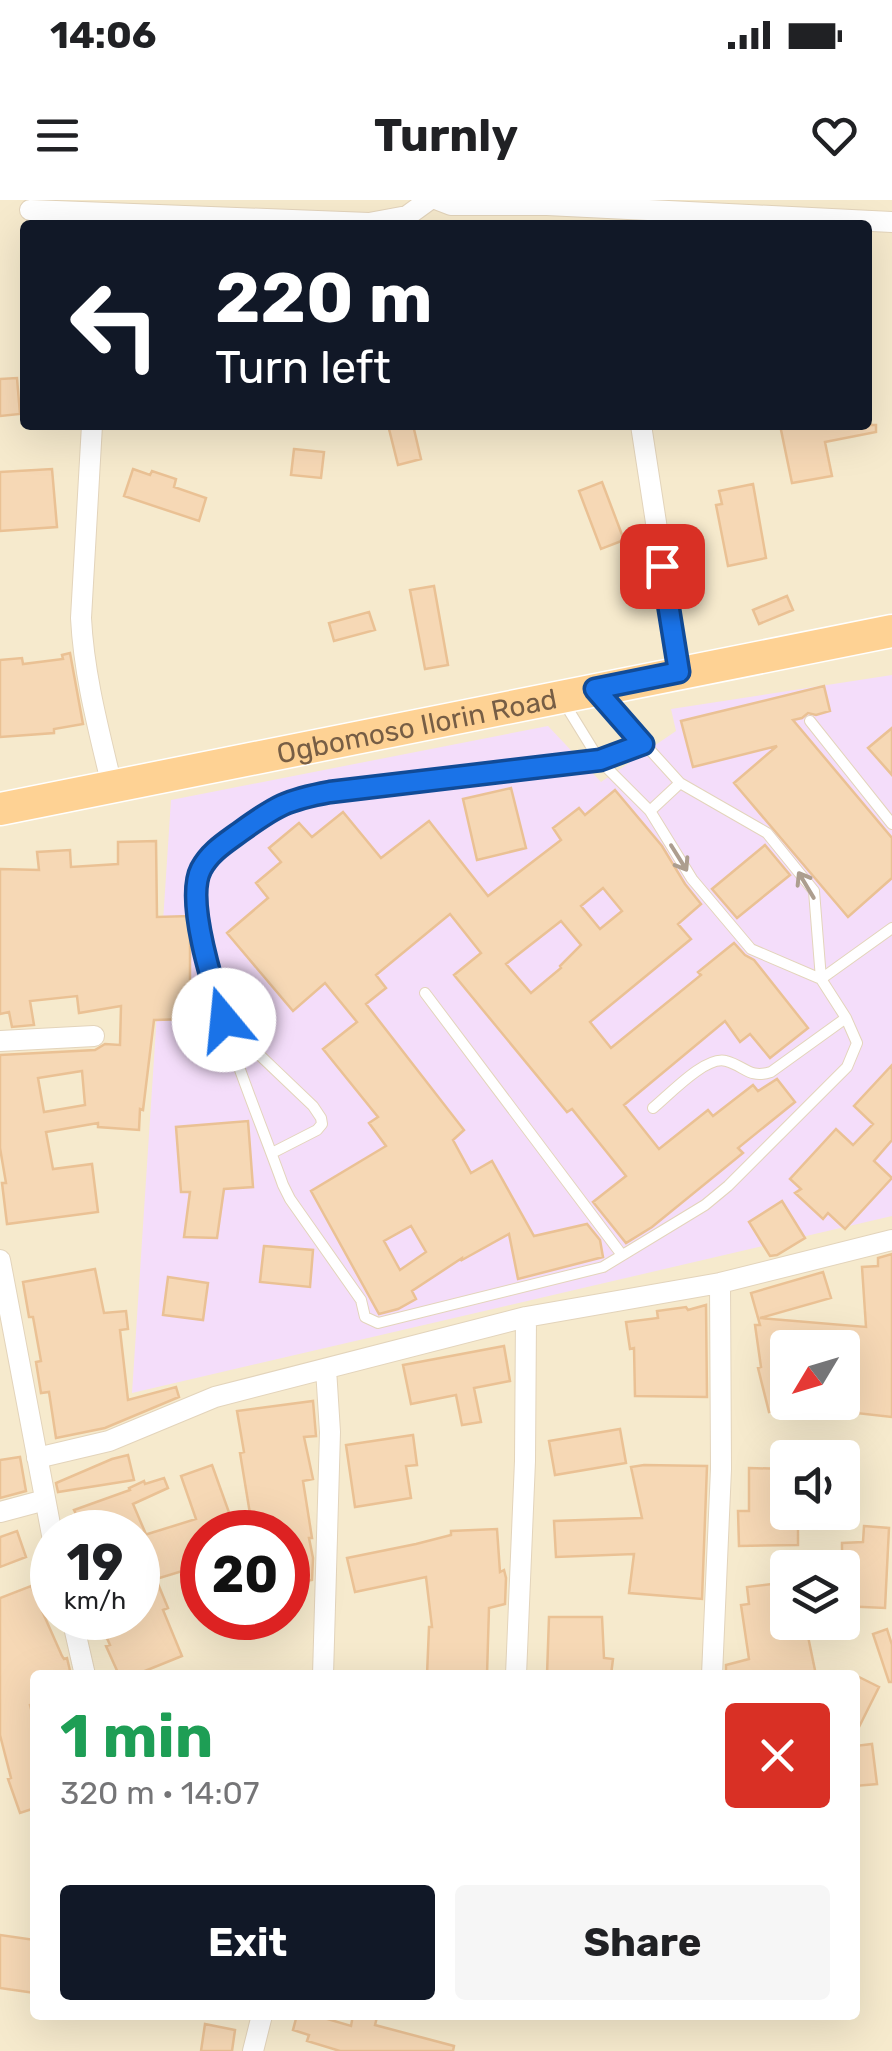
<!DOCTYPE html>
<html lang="en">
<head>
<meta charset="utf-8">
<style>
	body { margin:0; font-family:Rubik,sans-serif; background:#f6f6f6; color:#202124; height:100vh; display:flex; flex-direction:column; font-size:38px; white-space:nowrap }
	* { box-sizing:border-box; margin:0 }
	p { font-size:32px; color:#757577 }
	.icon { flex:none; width:55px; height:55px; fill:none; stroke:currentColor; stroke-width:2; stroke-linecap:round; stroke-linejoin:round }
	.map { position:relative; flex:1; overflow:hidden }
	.side { position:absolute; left:30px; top:1470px; width:830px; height:350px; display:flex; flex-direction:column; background:#fff; border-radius:10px; box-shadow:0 10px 40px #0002 }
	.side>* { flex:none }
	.top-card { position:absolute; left:20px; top:20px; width:852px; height:210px; border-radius:10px; box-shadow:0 10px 40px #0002; background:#111827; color:#fff; overflow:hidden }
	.needle { width:65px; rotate:232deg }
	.fabs { position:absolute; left:770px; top:1130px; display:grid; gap:20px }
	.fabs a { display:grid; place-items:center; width:90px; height:90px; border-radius:10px; background:#fff; box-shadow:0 10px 40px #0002; font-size:50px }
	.speed { position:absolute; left:30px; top:1310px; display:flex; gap:20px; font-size:50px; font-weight:700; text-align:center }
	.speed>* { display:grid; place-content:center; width:130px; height:130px; border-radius:50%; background:#fff; box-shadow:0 10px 40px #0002; line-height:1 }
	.speed small { font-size:25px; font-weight:400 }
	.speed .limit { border:15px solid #d22; background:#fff; color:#111 }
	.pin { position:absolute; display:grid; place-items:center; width:85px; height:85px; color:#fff; margin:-42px; border-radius:20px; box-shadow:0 5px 15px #0006 }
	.me { position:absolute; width:110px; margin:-55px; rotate:343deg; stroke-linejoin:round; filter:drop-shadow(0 0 8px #0008) }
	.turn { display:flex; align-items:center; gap:35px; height:210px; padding:0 30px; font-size:45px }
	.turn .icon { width:130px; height:130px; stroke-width:2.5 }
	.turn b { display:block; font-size:70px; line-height:85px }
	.round { display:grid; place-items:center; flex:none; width:105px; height:105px; border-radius:10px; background:#f6f6f6 }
	.overview { display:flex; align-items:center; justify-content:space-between; height:170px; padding:0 30px }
	h1 { font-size:60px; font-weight:700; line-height:75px; color:#1e9e55 }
	.primary-button { display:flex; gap:20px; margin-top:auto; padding:20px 30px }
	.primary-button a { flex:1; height:115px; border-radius:10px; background:#111827; color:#fff; font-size:40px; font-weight:700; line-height:115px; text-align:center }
	.primary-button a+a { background:#f6f6f6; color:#202124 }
	.status { display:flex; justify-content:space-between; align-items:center; height:70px; padding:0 50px; background:#fff; direction:ltr }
	.status svg { height:28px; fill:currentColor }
	header { display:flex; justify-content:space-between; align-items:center; height:130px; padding:0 30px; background:#fff; font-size:45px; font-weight:700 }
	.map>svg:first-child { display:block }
	.residential { fill:#f6eacd; fill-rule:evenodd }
	.education { fill:#f4ddfa }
	.building { fill:#f6d8b5; stroke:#eac194; stroke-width:2.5; fill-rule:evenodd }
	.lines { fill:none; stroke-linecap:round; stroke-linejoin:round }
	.service-casing { stroke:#e3d4bb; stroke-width:12 }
	.minor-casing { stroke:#e3d4bb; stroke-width:22 }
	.trunk-casing { stroke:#fff; stroke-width:35 }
	.service { stroke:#fff; stroke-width:10 }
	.minor { stroke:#fff; stroke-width:20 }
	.trunk { stroke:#fed294; stroke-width:32 }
	.oneway { stroke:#ad9e8f }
	.route-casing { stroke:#114b97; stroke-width:25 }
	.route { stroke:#1a73e8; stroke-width:18 }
	.labels { text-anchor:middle; stroke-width:8; stroke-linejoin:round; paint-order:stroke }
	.street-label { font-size:28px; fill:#775e45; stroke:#fff9e8 }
</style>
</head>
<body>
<div class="status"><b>14:06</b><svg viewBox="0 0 49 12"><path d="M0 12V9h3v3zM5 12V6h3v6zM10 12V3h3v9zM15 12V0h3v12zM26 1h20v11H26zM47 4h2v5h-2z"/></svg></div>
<header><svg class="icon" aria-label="menu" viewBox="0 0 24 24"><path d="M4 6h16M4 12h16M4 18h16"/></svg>Turnly<svg class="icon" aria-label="heart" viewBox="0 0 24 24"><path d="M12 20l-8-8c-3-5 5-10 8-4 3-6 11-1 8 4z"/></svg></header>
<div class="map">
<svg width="892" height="1851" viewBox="0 0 892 1851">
	<rect width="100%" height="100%" fill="#fef7e0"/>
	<path class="residential" d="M0 0H892V1851H0ZM25 25H868V225H25ZM788 1148H842V1202H788ZM788 1258H842V1312H788ZM52 1332H138V1418H52ZM202 1332H288V1418H202ZM788 1368H842V1422H788ZM35 1475H855V1815H35Z"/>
	<path class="education" d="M892 475V1016L132 1193 171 600 548 526 601 582 676 531 671 509Z"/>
	<path class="building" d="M17 178 20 214 0 216V179Z
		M388 225H413L421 259 398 265Z
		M780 225H876V232L825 242 832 276 792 283Z
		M294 249 324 252 321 278 291 275Z
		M52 269 57 327 0 331V272Z
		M133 269 150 275 152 271 176 279 174 287 206 298 199 321 124 296Z
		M602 282 624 340 601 349 579 291Z
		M753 284 766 358 728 366 716 305 722 304 719 291Z
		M434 386 448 465 425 469 410 390Z
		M787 396 793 410 759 424 753 410Z
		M369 412 375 430 334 441 329 423Z
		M70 453 83 524 54 529V533L0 537V460L22 458 23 464 63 459 62 455Z
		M824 486 830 511 816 515 808 513 802 518 793 520 892 638V678L848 717 734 583 777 546 693 567 681 521Z
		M892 528V575L868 548Z
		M511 588 526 648 477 660 463 599Z
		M615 590 662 646 685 684 701 704 678 724 691 739 590 822 611 848 701 775 698 772 734 743 745 755 754 760 808 828 770 858 750 834 740 842 725 821 624 905 659 949 708 910 713 916 753 885 758 891 777 879 795 902 738 948 743 953 652 1027 626 1043 593 1002 626 976 572 909 567 912 454 775 481 753 450 714 376 775 386 788 366 804 464 930 453 940 471 973 492 961 534 1036 587 1024 600 1040 603 1057 518 1079 509 1034 462 1060V1058L412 1091 416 1099 398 1109 379 1114 311 991 386 946 369 923 378 917 323 849 357 822 325 783 293 811 227 733 268 698 256 683 281 662 269 648 299 623 312 637 343 612 381 658 429 621 488 696 561 640 553 628 579 608 585 615ZM603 688 622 711 600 729 581 706ZM561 721 581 745 560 766 561 768 531 793 506 764ZM411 1026 426 1052 400 1070 384 1041Z
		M156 641 157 717 190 716V819L154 820 143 910 140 909 139 930 98 927V923L46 932 53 969 92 964 98 1012 7 1024 2 983H6L0 948V855L95 850 105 844 120 845 121 806 79 813 77 796 30 801 34 825 12 827 9 812 0 814V669L39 670 37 652 70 650 71 667 118 664V642ZM82 871 85 905 44 912 38 878Z
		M765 645 790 675 737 718 712 689Z
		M892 865V940L874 961 892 978 845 1029 828 1013 823 1019 795 993 801 989 790 979 836 929 853 945 873 924 854 906Z
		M248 921 253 987 224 989 217 1038 184 1037 190 992H181L176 927Z
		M782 1001 805 1038 777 1055 770 1056 749 1022Z
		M264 1046 313 1050 310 1087 260 1082Z
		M892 1054V1217L847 1212 853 1155 842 1154V1148H788V1207L769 1212 758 1168 761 1167 755 1125H760L751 1093 823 1072 831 1098 760 1118 866 1127 862 1067 878 1066V1058Z
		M95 1069 104 1113 126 1111 128 1129 120 1130 128 1200 176 1187 179 1197 105 1228 56 1238 49 1192 41 1193 36 1162 41 1161 33 1117H29L23 1082Z
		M168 1077 208 1083 203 1120 163 1115Z
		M706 1105 707 1197 635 1196 634 1148 630 1149 626 1122 658 1118 657 1111 686 1107 688 1110Z
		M504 1146 510 1181 474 1188 481 1222 462 1225 456 1195 411 1204 403 1165Z
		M313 1201 316 1236 304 1237 313 1279 303 1281 312 1338H309L313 1358 312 1380 288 1384V1332H253L240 1253 244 1252 237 1211Z
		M620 1229 626 1263 555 1275 549 1241Z
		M413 1235 417 1265 406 1266 411 1298 355 1307 346 1245Z
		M128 1255 134 1280 58 1292 56 1283 112 1259Z
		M20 1257 26 1291 0 1298V1260Z
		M212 1265 236 1332H202V1365L156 1379 168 1408 163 1410 182 1456 135 1475H119L106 1446 110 1445 98 1418H138V1337L196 1319 181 1276Z
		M644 1265 707 1266 702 1399 629 1393 634 1354 556 1357 554 1321 642 1318 631 1267Z
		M749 1268 788 1269V1312H798V1345L739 1346 738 1311H749Z
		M164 1278 168 1288 133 1304 145 1332H77L71 1316 76 1314 74 1310 130 1290 129 1288 144 1281 145 1284Z
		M864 1326 889 1328 885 1408 842 1406V1343L863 1342Z
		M497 1329 500 1372 504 1370 506 1378 505 1404 489 1408 487 1475H427L429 1427H432L426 1377 355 1392 347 1358 416 1344 451 1335V1331Z
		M17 1331 26 1357 0 1367V1337Z
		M788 1382V1422H805L816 1475H726V1465L749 1459 741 1405 749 1404 747 1387Z
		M31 1386 62 1456 64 1459 67 1458 71 1475H35V1503L30 1505 35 1524V1608L20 1613 8 1579 11 1578 0 1535V1398Z
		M549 1417H602L604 1458 613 1459 611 1475H547Z
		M887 1429 892 1445V1482H889L873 1434Z
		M855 1475 879 1487 855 1535Z
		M872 1544 877 1584 855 1586V1546Z
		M0 1735 35 1740V1793L0 1788Z
		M297 1815H314L351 1826 353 1815 377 1817 375 1825 454 1846 453 1851H340L307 1841 309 1835 293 1830Z
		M205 1824 235 1830 232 1851H201Z"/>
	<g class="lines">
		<g class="service-casing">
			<path id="service" d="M601 496 680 583 767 633 814 691 821 779 846 818 857 843 847 867 728 986 705 1005 603 1067 378 1123 365 1117 361 1100 290 999 283 985C254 904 217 822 202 736 199 716 194 696 199 675 206 649 267 608 293 599 304 595 318 594 330 592L600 561 643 544
				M563 501 600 561 650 611 692 679 751 749 821 779
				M810 521 892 624
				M650 611 680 583
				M821 779 892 728
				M425 793 622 1055
				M226 823 313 906 321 918 322 924 317 930 272 953
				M653 908C669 895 706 855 726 861 745 866 749 879 771 872L846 818"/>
		</g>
		<g class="minor-casing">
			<path id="minor" d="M438 0 451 5H547L892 22
				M30 10 369 23 407 16 429 0
				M92 225 81 418C84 476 99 531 112 586
				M641 225 679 472
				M0 841 94 836
				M0 1060 52 1335
				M37 1258 109 1241 215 1197 526 1117 720 1083 892 1040
				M0 1312 45 1300
				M72 1418 85 1475
				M323 1475 330 1232 326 1169
				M516 1475 525 1261 526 1117
				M712 1475 721 1269 720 1083
				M253 1851 262 1815"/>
		</g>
		<g class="trunk-casing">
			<g id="trunk">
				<path id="s1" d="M0 609 892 431"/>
			</g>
		</g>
		<use href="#service" class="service"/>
		<use href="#minor" class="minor"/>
		<use href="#trunk" class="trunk"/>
	</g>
	<defs><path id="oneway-shaft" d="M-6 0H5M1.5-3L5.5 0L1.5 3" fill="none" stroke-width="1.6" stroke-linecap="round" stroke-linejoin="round" transform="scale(2.5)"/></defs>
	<g class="oneway">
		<use href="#oneway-shaft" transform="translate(679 658) rotate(58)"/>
		<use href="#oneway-shaft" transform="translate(806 685) rotate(-121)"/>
	</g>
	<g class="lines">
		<g class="route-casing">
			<path id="route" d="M224 820C213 786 185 700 201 669 210 652 225 643 240 632 276 606 286 600 330 592L600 560 643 544 595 489 679 472 662 366"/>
		</g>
		<use href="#route" class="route"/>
	</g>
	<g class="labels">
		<g class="street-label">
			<text dy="10" stroke="none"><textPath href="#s1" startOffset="425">Ogbomoso Ilorin Road</textPath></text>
		</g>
	</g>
</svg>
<div class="fabs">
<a><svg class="needle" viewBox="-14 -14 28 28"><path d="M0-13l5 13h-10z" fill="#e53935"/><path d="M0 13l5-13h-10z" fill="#757577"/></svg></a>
<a><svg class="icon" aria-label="sound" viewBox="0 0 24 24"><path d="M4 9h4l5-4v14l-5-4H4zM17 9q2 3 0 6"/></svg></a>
<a><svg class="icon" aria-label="layers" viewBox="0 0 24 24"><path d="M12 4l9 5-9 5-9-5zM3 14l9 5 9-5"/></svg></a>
</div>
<div class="speed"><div>19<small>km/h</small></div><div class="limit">20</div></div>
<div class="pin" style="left:662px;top:366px;background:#d93025"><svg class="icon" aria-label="arrive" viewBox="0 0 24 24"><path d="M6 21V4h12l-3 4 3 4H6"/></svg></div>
<svg class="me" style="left:224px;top:820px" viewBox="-20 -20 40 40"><circle r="19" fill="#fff"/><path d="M0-13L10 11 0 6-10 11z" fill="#1a73e8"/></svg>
<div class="top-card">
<div class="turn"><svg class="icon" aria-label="left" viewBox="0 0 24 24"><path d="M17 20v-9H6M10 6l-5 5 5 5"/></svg><div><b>220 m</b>Turn left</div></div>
</div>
<section class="side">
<div class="overview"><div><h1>1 min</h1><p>320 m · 14:07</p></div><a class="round" style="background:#d93025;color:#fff"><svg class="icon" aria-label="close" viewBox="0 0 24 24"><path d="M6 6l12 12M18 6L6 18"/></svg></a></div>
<div class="primary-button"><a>Exit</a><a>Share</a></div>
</section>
</div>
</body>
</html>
